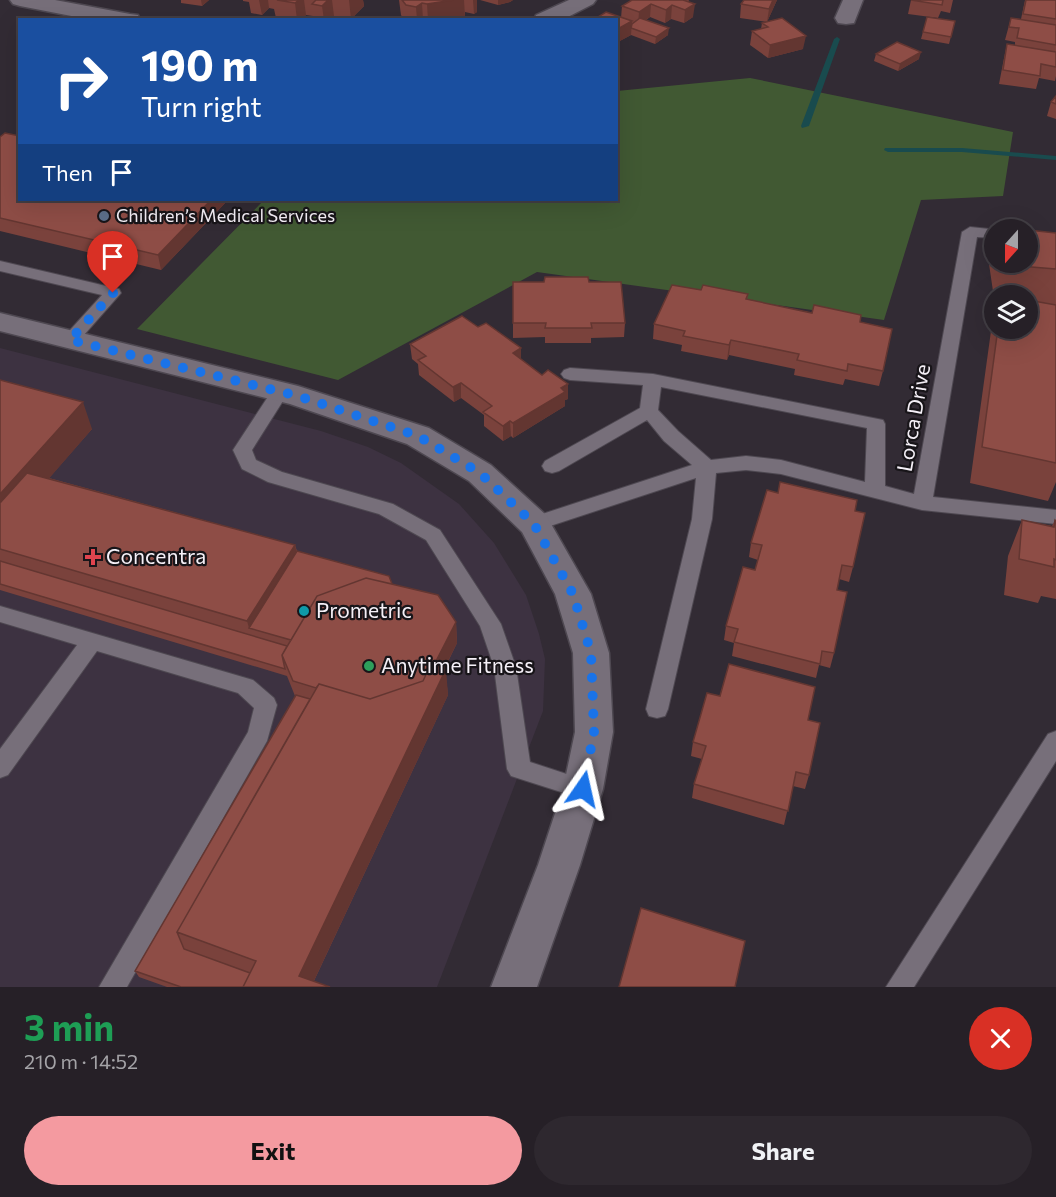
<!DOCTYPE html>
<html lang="en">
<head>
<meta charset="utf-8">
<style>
	body { margin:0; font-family:Commissioner,sans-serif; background:#2e282f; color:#f1f3f6; height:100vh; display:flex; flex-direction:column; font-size:22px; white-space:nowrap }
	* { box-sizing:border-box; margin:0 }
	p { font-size:20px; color:#a4a3a7 }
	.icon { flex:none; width:33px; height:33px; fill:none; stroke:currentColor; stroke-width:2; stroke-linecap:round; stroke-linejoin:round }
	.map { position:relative; height:987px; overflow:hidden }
	.side { display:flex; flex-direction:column; background:#262027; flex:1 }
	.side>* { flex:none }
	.top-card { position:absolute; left:18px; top:18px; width:600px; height:183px; border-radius:0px; box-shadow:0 6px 24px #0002,0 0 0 2px #423e44; background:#1a4fa0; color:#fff; overflow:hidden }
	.needle { width:39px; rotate:201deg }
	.tools { position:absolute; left:984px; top:219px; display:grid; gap:12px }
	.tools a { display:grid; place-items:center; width:54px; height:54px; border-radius:50%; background:#262027; box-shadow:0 6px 24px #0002,0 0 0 2px #423e44; font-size:30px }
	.pin { position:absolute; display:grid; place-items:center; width:51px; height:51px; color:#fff; margin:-62px -26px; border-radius:50% 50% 50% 0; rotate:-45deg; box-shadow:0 0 6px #0007 }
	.pin .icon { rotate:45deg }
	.me { position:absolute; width:66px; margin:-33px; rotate:11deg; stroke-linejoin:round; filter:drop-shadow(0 0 4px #0008) }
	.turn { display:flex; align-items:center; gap:21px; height:126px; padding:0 24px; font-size:27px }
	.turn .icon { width:78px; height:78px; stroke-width:2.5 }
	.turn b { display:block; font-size:42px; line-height:51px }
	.then { display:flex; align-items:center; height:57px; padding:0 24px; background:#0003; gap:12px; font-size:22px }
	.round { display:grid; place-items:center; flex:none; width:63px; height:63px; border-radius:32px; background:#2e282f }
	.summary { display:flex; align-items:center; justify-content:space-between; height:102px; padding:0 24px }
	h1 { font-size:36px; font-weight:700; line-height:45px; color:#1e9e55 }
	.button { display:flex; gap:12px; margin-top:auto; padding:12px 24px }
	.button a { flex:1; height:69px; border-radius:36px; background:#f49aa0; color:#111; font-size:24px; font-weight:700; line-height:69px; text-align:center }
	.button a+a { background:#2e282f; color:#f1f3f6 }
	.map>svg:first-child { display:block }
	.built { fill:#3d3241 }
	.green { fill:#415933 }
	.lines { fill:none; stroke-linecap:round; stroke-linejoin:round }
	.stream { fill:#194b4e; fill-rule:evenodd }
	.lane-casing { stroke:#4e4851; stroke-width:2 }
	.street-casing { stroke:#4e4851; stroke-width:3 }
	.lane { fill:#776f7a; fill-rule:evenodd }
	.street { fill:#776f7a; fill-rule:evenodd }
	.wall { fill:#7a423c }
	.shaded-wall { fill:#633631 }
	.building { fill:#8e4d46; stroke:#633631; stroke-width:1.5 }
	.route { stroke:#1a73e8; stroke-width:10; stroke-dasharray:0 18 }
	.service-dot { fill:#5c6f8a; stroke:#181519; stroke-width:2 }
	.health-dot { fill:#e0444e; stroke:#181519; stroke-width:2 }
	.culture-dot { fill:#0f9aa8; stroke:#181519; stroke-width:2 }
	.leisure-dot { fill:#2e9e5b; stroke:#181519; stroke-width:2 }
	.labels { text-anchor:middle; stroke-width:4.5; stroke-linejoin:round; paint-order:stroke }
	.far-poi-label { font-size:18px; fill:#f5f0f7; stroke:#181519; text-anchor:start }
	.street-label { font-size:21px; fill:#f5f0f7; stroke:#181519 }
	.poi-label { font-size:21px; fill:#f5f0f7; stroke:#181519; text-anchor:start }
</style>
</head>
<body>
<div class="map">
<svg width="1056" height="987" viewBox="0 0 1056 987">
	<rect width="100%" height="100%" fill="#322b34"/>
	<path class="built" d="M0 348 321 431 368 447 401 463 459 504 494 543 526 595 539 634 545 659 543 711 437 987H0Z"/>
	<path class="green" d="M750 78 1013 132 1003 196 921 200 884 320 537 272 338 380 137 329 264 200H616L617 91Z"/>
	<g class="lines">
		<path class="stream" d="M837 37 840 39 809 126 802 128 801 126 834 39Z
			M885 148H962L1056 156V160L962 152H888L884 150Z"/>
		<g class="lane-casing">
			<path id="lane" d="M970 227 999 230H994V238L977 237 933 497 1056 510V524L922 510 781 474 746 470 716 473 712 519 668 709 665 716 657 718 649 716 646 709 692 519 696 478 541 529 534 531 527 529 524 524 527 519 692 465 664 441 647 420 559 471 552 473 545 471 542 466 545 461 640 408 643 385 570 380 564 378 561 374 564 370 570 368 653 374 883 420 885 424V486L914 494 962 232ZM661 387 867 428 865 482 781 460 746 456 711 460 678 431 658 410Z
				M0 261 119 289 121 293 76 344H64L61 340 102 295 0 271Z
				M279 387 285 389 288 393 252 450 256 460 282 472 393 504 440 530 501 624 516 667 530 762 591 782 595 789 591 796 583 799 511 776 507 769 494 667 480 626 426 540 379 514 268 482 242 469 233 450 273 389Z
				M0 606 253 680 274 698 277 705 267 741 127 987H99L248 732 254 708 238 693 97 651 8 775 0 778V749L77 645 0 622Z
				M1056 731V761L914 987H886L1048 734Z"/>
		</g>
		<g class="street-casing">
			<path id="street" d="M10 0H55L130 14 138 15 140 20H92L20 6 13 4Z
				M569 0H596L593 4 562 20H534L536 15Z
				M843 0H863L854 23 846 24 838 23 835 18Z
				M0 313 298 386 429 428 491 465 546 515 591 594 609 653 613 732 603 789 580 865 537 987H491L538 865 563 789 575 732 573 653 555 594 522 532 469 481 407 444 290 404 0 331Z"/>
		</g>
		<use href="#lane" class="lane"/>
		<use href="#street" class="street"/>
	</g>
	<path class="wall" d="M181 0H209L202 6 181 3Z
		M243 0H363L364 6 351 19 334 16 330 20H314L313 16 306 15 301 20H282L276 18 274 9 269 8 262 15 251 13 249 2 243 1Z
		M399 0H477V12L474 14 465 12V17L451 20H404L401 15Z
		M480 0H513L510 2 498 5Z
		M632 0H689L688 2 693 17 684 23 671 19 665 23 650 17 646 20 668 35 655 44 631 35 616 43 621 18 622 6Z
		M744 0H777L767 22 803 49 768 58 750 45 752 31 761 29 762 23 767 22 740 18 741 4Z
		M911 0H953L950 13 941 11 938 18 908 14Z
		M1025 0H1056V76L1055 81 1039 78 1036 89 999 84 1004 58 1007 44 1015 45V42L1005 40 1011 18 1021 19Z
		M927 17 955 21 949 44 921 39Z
		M876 54 919 59 898 71 874 61Z
		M1056 96V119L1047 116 1051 102Z
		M0 137 228 200 161 270 0 231Z
		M1056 233V482L1048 501 970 483 991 331 994 321V328H1028V296H994V298L989 264 994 244V262H1028Z
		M513 282H589L625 323 624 337 591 338V343H545V337L513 338Z
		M701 290 748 294 747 300 860 322 883 371 879 386 845 379 843 385 794 375 795 369 729 355 727 360 681 351 682 345 653 339 654 324Z
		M478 327 521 348V359L568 399 565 400V406L513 438 511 436 503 441 484 426V415L461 398 454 402 419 375 418 364 412 359 410 344Z
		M0 380 92 429 49 478 295 545 297 551 392 584 456 622 457 643 445 668 448 695 314 981 330 987H167L139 977 135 971 295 696 287 676 0 590Z
		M855 511 853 567 849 582 839 579 837 590 834 653 830 668 819 665 816 678 732 656 734 643 724 640 726 626 755 570 758 560 749 557 751 543Z
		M1022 520 1052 526 1055 520 1056 521V599L1041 596 1038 603 1004 595 1008 556Z
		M808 720 809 775 805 789 793 786 784 825 692 798 694 784 702 759 691 756 693 742Z"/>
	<path class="shaded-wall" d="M201 0H209L202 6Z
		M259 0H268L269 8 262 15Z
		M299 0H304L306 15 301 20H297L295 3Z
		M328 0H332L334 16 330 20H324L322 6Z
		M349 0H363L364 6 351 19Z
		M453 0H464L465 17 451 20H428L427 4Z
		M473 0H477V12L474 14Z
		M498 0H513L510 2 498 5Z
		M773 0H777L767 22 769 9Z
		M422 3 423 20H417L416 7Z
		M651 4 650 17 638 25 639 12Z
		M695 4 693 17 684 23 685 10Z
		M672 5 671 19 665 23 666 10Z
		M632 21 631 35 616 43V30Z
		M669 28 668 35 655 44 656 37Z
		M806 36 803 49 768 58 770 45Z
		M921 52 919 59 898 71 900 64Z
		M211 200H228L161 270 158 255Z
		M731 340 729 355 727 360 729 345Z
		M521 348V363L513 353Z
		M461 383V398L454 402 453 387Z
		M568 384V399L565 400V406L513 438V423Z
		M83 402 92 429 0 535V494Z
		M510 421 511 436 503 441V426Z
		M295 545 300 566 249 628 247 621Z
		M456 622 457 643 425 707 374 726Z
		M446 669 448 695 311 987 299 976Z"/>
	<path class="building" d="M277 0H299L295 3Z
		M316 0H328L322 6 312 4Z
		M402 0H453L427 4 422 3 416 7 406 5Z
		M632 0H683L695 4 685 10 672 5 666 10 651 4 639 12 622 6Z
		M744 0H773L769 9 741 4Z
		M911 0H943L942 5Z
		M1026 0H1056V19L1023 14Z
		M606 12 632 21 616 30V20H593Z
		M927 17 955 21 951 37 923 32Z
		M640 18 669 28 656 37 631 28 632 24Z
		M782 18 806 36 770 45 752 31 768 27 762 23Z
		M1011 18 1056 25V45L1017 38 1019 28 1009 27Z
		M897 42 921 52 900 64 876 54Z
		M1007 44 1056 52V67L1041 64 1040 76 1003 70Z
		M1056 96V104L1051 102Z
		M5 133 20 136V200H211L158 255 0 218V137Z
		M1000 228 1017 230H1000Z
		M1028 230 1056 233V269L1007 265 1006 262H1028Z
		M545 277H588L589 282H621L625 323H591L592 328H545L546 323H513V282H544Z
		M672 285 701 290 703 285 748 294 746 299 812 313 814 305 861 315 860 322 892 329 883 371 848 364 847 371 797 360 799 354 731 340 729 345 683 336 685 331 654 324Z
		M1028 300 1056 305V463L982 447 998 328H1028Z
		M462 316 478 327 486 323 521 348 513 353 542 375 548 370 568 384 561 388 565 392 513 423 510 421 503 426 483 412 492 406 461 383 453 387 418 360 426 356 410 344Z
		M0 380 83 402 0 494Z
		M27 473 295 545 247 621 0 549V503Z
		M780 482 857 500 855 511 865 513 853 567 842 565 837 590 847 592 834 653 822 651 820 664 734 642 738 629 726 626 743 567 755 570 762 545 751 543 767 490 778 493Z
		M1022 520 1054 527 1055 520 1056 521V560L1054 559V567L1019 559Z
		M297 551 389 576 392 584 366 578 317 596 291 640 249 628Z
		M0 561 287 646 282 655 285 669 0 584Z
		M366 578 438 595 456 622 434 665 431 664 423 681 370 699 319 684 316 688 293 681 282 655 317 596Z
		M431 664 446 669 299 976 330 987H243L256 961 177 932 319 684 370 699 423 681Z
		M729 664 815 687 808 720 820 723 809 775 796 772 788 811 694 784 706 746 693 742 707 693 720 696Z
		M296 695 310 699 177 932 184 949 250 973 243 987H181L135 971Z
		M641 908 745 941 735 987H619Z"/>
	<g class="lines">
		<path class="route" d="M113 293 70 340 298 396 418 436 480 473 534 524 573 594 591 653 594 732 583 789"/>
	</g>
	<circle class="service-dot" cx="104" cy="216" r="6"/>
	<path class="health-dot" d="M90 548h6v6h6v6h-6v6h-6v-6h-6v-6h6z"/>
	<circle class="culture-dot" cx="304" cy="611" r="6"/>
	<circle class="leisure-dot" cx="369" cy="666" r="6"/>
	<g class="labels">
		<g class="far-poi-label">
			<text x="116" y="222">Children’s Medical Services</text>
		</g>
		<g class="street-label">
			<text transform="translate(914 418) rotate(-80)" y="7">Lorca Drive</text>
		</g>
		<g class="poi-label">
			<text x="106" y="564">Concentra</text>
			<text x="316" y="618">Prometric</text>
			<text x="381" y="673">Anytime Fitness</text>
		</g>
	</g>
</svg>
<div class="tools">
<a><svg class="needle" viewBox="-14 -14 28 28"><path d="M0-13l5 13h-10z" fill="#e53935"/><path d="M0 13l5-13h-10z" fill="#a4a3a7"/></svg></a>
<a><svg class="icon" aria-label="layers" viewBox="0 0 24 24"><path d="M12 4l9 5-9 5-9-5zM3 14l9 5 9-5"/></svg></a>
</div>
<div class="pin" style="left:113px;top:293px;background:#d93025"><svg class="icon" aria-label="arrive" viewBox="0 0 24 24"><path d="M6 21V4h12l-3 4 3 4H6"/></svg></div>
<svg class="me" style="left:583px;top:789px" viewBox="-20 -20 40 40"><path d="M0-17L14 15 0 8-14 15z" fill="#1a73e8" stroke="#fff" stroke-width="4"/></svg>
<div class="top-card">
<div class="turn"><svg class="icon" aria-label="right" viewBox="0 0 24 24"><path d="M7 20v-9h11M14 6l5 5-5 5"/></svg><div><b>190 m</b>Turn right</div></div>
<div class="then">Then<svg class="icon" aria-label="arrive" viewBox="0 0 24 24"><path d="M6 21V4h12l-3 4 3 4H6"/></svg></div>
</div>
</div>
<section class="side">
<div class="summary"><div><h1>3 min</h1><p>210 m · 14:52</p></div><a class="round" style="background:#d93025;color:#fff"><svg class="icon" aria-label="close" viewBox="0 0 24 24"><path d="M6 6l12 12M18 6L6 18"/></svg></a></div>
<div class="button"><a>Exit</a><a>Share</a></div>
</section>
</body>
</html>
